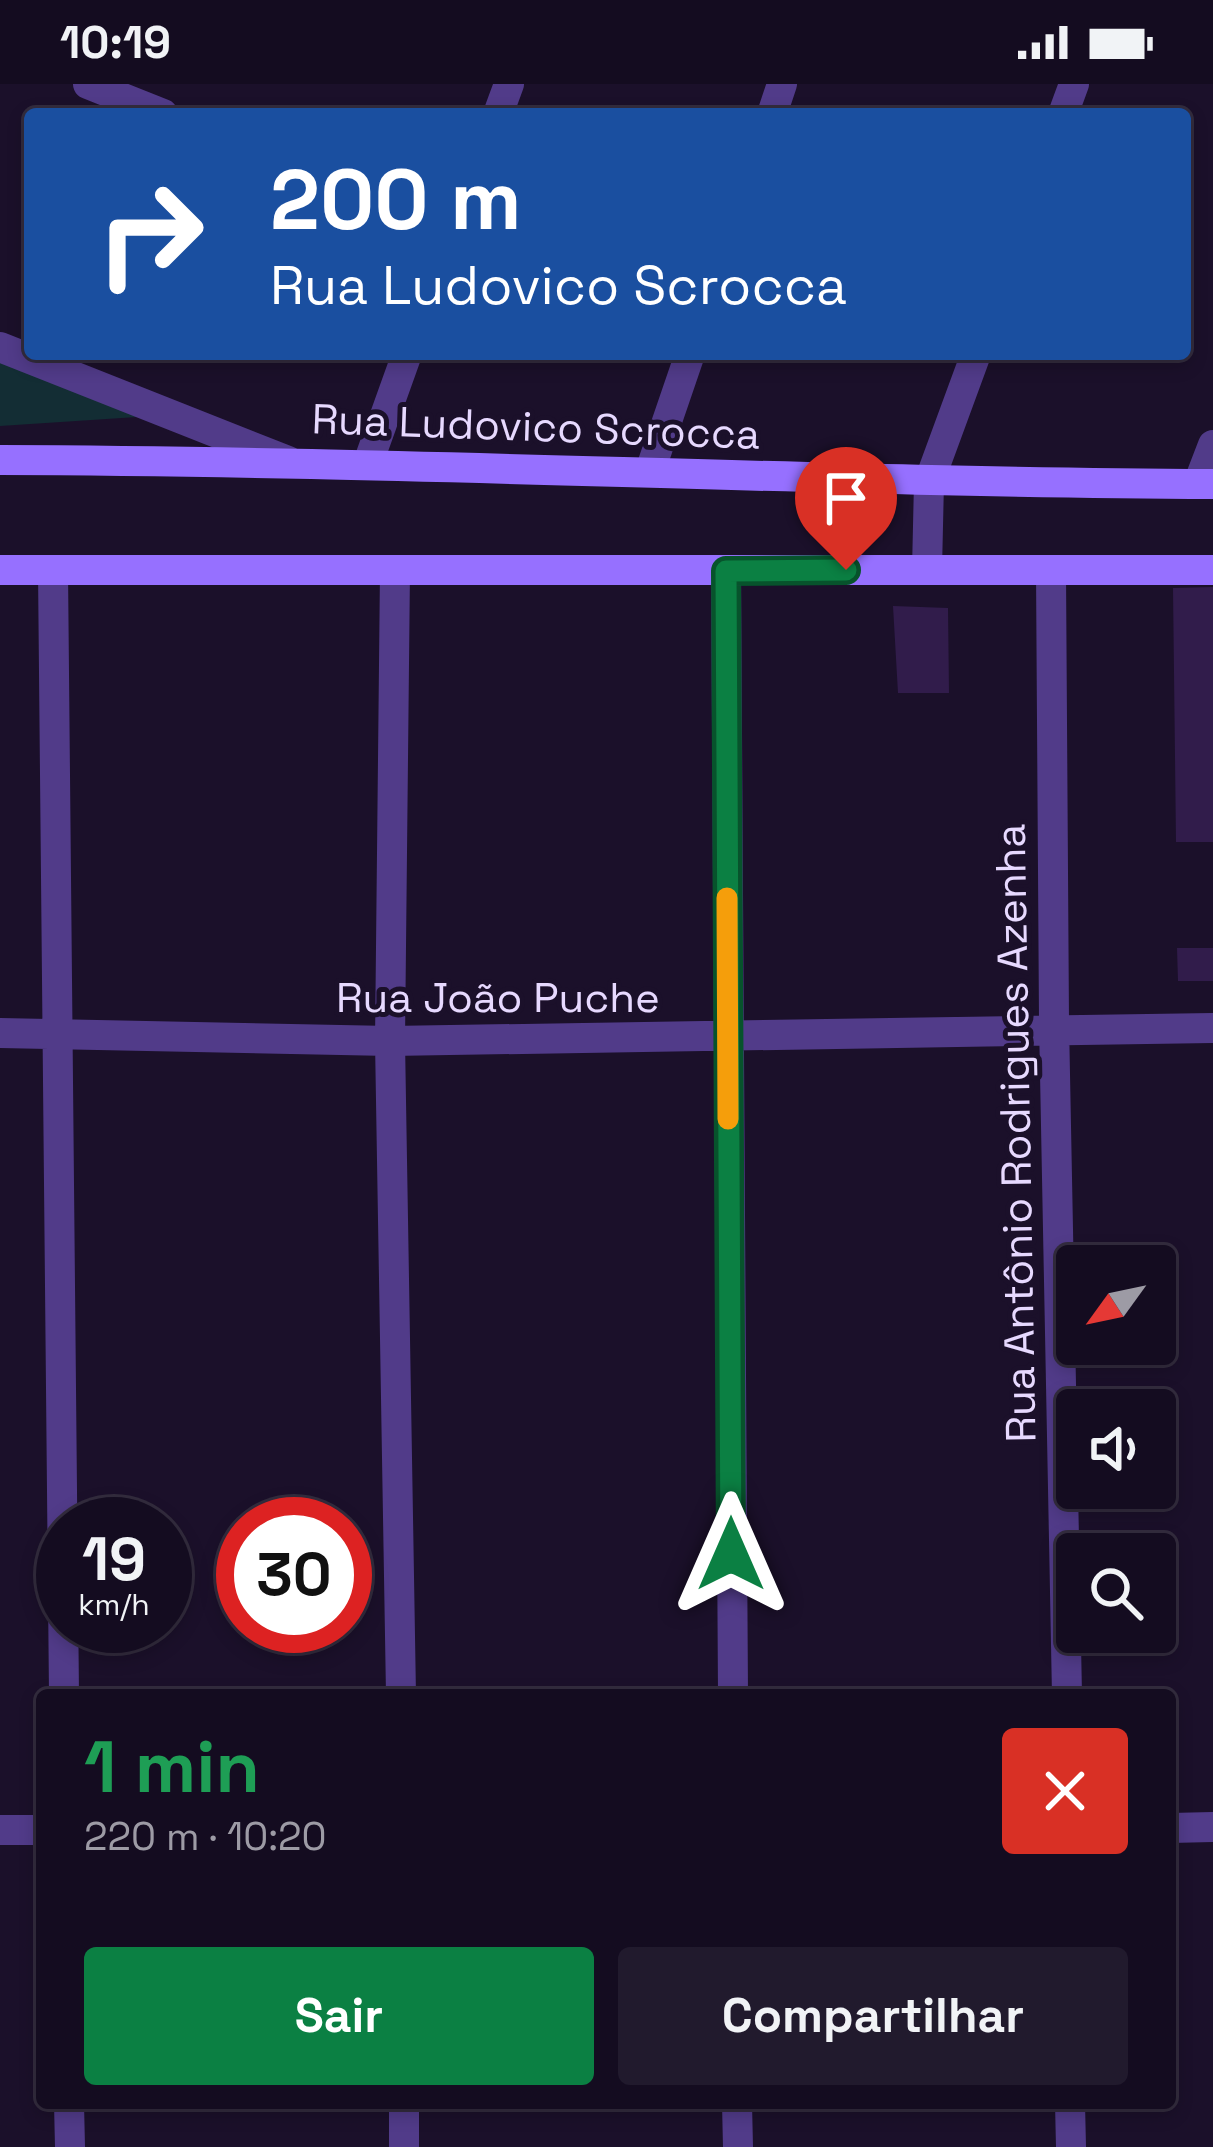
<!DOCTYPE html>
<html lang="pt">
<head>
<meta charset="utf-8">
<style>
	body { margin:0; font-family:"Space Grotesk",sans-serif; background:#211a2d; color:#f1f3f6; height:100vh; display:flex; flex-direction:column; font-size:45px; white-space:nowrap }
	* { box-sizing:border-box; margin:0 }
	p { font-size:39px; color:#9d9ba5 }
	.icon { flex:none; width:66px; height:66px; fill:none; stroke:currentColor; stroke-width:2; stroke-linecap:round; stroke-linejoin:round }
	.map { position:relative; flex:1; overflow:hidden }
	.details { position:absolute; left:36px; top:1605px; width:1140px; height:420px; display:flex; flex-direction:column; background:#140c20; border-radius:12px; box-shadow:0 6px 18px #0003,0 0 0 3px #332c3e }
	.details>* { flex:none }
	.guide { position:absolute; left:24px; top:24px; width:1167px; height:252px; border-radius:12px; box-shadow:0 6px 18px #0003,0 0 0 3px #332c3e; background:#1a4fa0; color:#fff; overflow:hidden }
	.needle { width:78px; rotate:237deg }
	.controls { position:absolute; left:1056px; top:1161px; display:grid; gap:24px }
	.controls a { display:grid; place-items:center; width:120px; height:120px; border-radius:12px; background:#140c20; box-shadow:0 6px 18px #0003,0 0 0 3px #332c3e; font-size:60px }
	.speed { position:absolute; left:36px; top:1413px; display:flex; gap:24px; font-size:60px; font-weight:700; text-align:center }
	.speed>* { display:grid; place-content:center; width:156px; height:156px; border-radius:50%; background:#140c20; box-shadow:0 6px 18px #0003,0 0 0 3px #332c3e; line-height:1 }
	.speed small { font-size:30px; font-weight:400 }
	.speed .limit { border:18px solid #d22; background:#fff; color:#111 }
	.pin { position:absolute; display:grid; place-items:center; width:102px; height:102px; color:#fff; margin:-123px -51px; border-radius:50% 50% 50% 0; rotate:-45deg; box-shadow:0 0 12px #0007 }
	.pin .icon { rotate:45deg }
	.me { position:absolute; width:132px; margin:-66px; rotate:0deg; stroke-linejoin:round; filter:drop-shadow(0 0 9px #0008) }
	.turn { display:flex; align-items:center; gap:42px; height:252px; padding:0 48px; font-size:54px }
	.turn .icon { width:156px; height:156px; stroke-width:2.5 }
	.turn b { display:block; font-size:84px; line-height:102px }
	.round { display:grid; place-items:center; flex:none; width:126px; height:126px; border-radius:12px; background:#211a2d }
	.head { display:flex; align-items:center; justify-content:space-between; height:204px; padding:0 48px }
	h1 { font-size:72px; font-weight:800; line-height:90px; color:#1e9e55 }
	.button { display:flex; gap:24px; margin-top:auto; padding:24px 48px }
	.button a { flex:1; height:138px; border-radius:12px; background:#0b8043; color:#fff; font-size:48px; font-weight:800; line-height:138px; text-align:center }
	.button a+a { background:#211a2d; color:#f1f3f6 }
	.status { display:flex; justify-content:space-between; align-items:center; height:84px; padding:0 60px; background:#140c20; direction:ltr }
	.status svg { height:33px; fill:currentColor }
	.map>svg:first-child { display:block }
	.green { fill:#132d34 }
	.building { fill:#311c4b }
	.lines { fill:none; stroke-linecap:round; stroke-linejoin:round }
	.street { stroke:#513b89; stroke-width:30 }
	.secondary { stroke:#9670ff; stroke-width:30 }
	.route-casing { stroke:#07532c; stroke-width:30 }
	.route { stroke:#0b8043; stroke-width:21 }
	.slow { stroke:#f59e0b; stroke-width:21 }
	.labels { text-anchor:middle; stroke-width:10; stroke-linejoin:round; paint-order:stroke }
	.street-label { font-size:42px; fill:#e7d9ff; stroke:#1b102a }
</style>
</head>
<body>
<div class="status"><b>10:19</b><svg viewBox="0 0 49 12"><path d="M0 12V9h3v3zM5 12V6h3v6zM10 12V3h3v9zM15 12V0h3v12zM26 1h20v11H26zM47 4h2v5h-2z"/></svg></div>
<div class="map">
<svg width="1213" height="2063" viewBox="0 0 1213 2063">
	<rect width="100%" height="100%" fill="#1b102a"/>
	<path class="green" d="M0 273 152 332 0 342Z"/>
	<path class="building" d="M1213 503V758H1176L1173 504Z
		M893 522 948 524 949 609H898Z
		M1177 864H1213V897H1178Z"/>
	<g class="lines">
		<path class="street" d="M88 0 163 30
			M498 30 509 0
			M772 30 782 0
			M1063 30 1074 0
			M0 263 288 377
			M368 379 407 270
			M650 387 690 270
			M1198 400 1213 361
			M53 486 64 1611
			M395 486 390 957 401 1611
			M927 486 929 398 976 270
			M726 487 733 1611
			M1051 487 1054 938 1067 1611
			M0 949 390 957 1213 944
			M1170 1744 1213 1743
			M0 1746H42
			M69 2019 70 2063
			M404 2019V2063
			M737 2019 738 2063
			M1070 2019 1071 2063"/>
		<path class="secondary" d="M0 376C405 377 809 398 1213 400
			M0 486H1213"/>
	</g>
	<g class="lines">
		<g class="route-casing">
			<path id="route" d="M731 1470 726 487 846 486"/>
		</g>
		<use href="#route" class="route"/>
		<path class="slow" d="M727 814 728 1035"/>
	</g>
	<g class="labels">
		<g class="street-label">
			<text transform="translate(536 342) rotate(2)" y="15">Rua Ludovico Scrocca</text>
			<text x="498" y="928">Rua João Puche</text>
			<text transform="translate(1015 1049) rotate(-91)" y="15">Rua Antônio Rodrigues Azenha</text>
		</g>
	</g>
</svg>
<div class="controls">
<a><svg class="needle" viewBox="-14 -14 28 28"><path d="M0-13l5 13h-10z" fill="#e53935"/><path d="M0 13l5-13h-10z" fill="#9d9ba5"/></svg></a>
<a><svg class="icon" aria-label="sound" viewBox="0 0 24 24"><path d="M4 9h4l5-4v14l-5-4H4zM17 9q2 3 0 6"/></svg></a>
<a><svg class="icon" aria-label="search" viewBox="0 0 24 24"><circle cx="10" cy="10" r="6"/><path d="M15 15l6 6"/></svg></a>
</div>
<div class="speed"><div>19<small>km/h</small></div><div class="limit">30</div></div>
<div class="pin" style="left:846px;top:486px;background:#d93025"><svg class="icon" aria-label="arrive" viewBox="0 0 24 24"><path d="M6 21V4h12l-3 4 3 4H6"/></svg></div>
<svg class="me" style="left:731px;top:1470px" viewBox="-20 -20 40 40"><path d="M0-17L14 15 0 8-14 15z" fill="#0b8043" stroke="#fff" stroke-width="4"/></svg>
<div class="guide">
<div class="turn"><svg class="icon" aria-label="right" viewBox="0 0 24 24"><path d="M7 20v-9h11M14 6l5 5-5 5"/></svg><div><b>200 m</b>Rua Ludovico Scrocca</div></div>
</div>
<section class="details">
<div class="head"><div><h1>1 min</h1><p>220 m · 10:20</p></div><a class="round" style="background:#d93025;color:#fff"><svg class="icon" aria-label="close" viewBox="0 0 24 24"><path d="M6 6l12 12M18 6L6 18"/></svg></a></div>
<div class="button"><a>Sair</a><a>Compartilhar</a></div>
</section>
</div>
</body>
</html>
